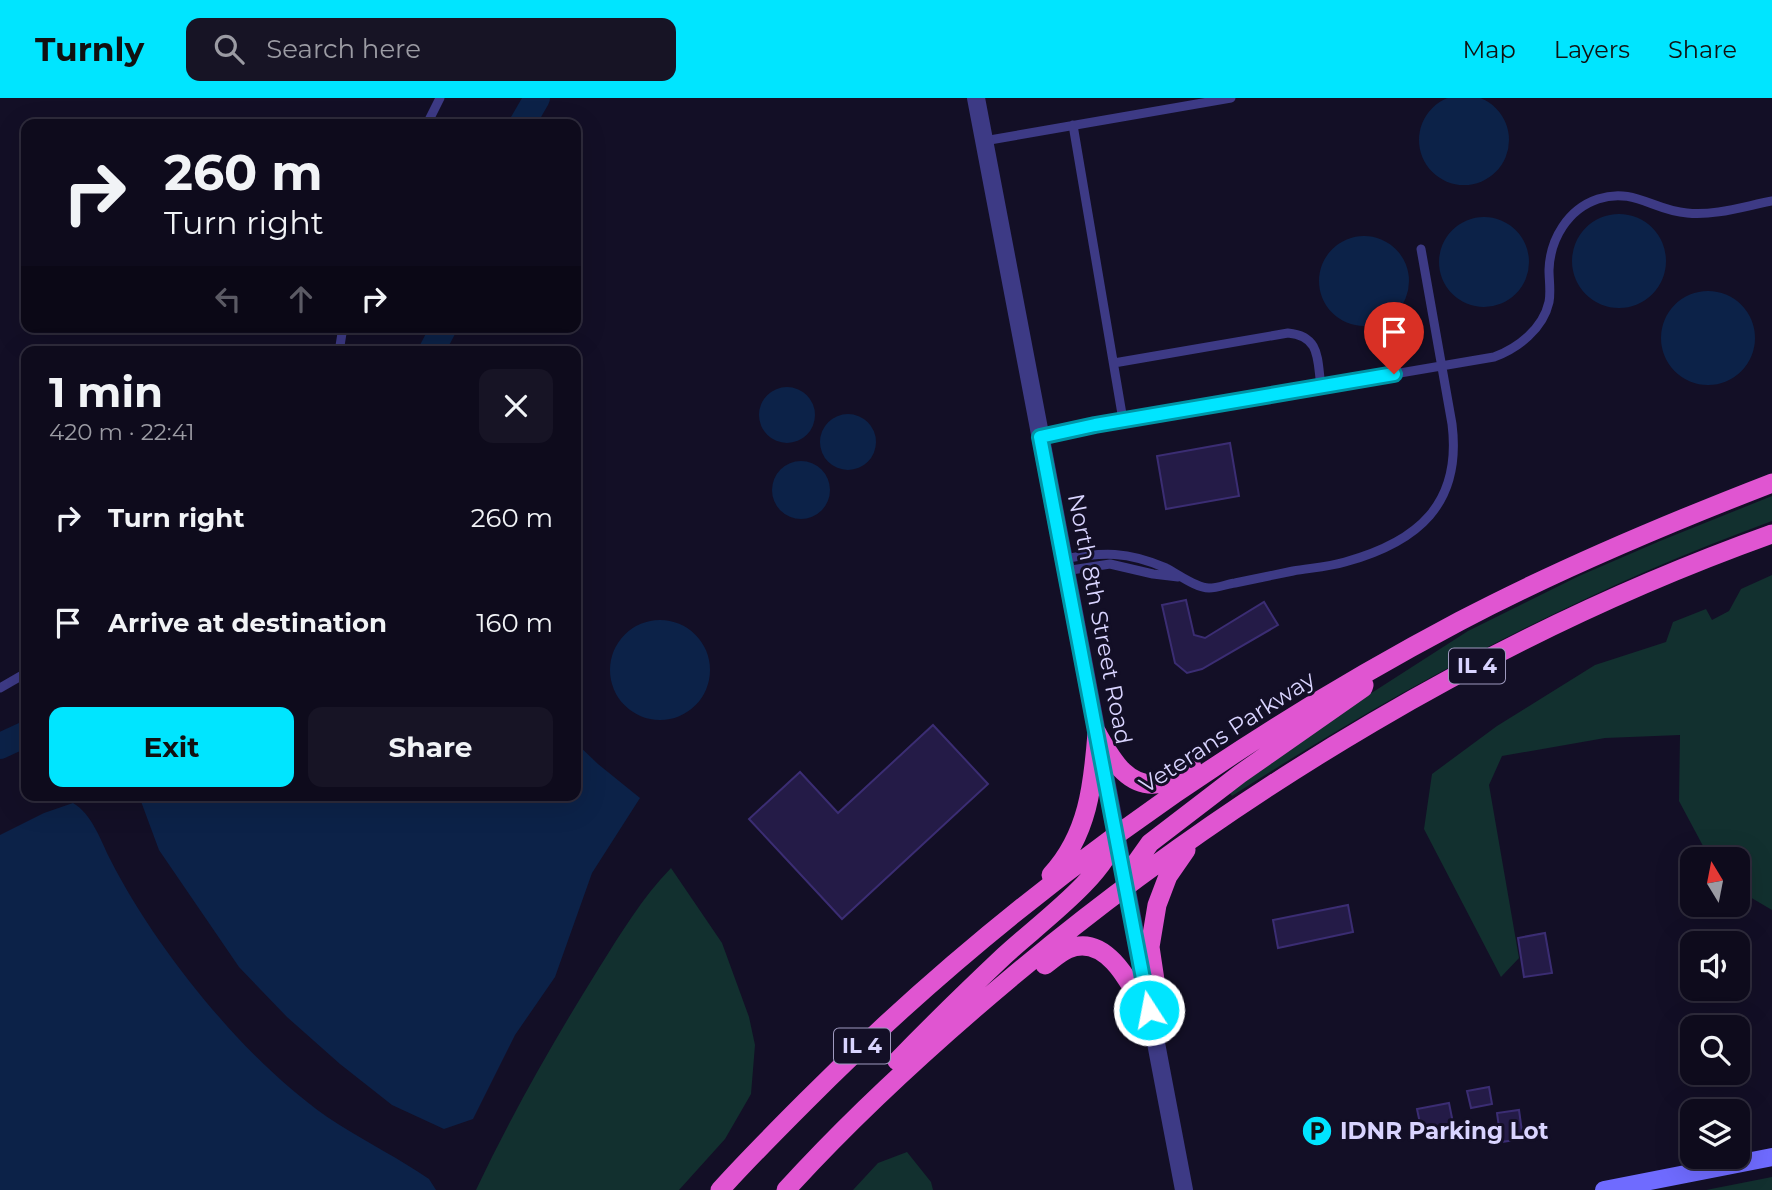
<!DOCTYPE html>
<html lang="en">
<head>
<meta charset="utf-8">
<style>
	body { margin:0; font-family:Montserrat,sans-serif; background:#171425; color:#f1f3f6; height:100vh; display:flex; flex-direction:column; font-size:26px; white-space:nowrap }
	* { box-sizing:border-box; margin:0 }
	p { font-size:23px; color:#9b9ba3 }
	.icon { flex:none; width:38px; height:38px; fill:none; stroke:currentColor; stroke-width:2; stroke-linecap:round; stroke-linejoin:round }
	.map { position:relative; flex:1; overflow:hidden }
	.panel { position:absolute; left:21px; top:248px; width:560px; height:455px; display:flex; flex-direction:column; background:#0e0b1c; border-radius:14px; box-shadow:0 7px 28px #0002,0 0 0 2px #2e2b3b }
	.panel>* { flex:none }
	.hud { position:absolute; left:21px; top:21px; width:560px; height:214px; border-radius:14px; box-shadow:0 7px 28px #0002,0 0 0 2px #2e2b3b; background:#0e0b1c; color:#f1f3f6; overflow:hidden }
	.needle { width:46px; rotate:350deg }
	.fabs { position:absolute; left:1680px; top:749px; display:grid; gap:14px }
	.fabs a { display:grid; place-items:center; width:70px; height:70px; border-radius:14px; background:#0e0b1c; box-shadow:0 7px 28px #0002,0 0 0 2px #2e2b3b; font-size:35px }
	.pin { position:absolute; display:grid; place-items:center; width:60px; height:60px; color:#fff; margin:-72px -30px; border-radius:50% 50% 50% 0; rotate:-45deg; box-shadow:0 0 7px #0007 }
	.pin .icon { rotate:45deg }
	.me { position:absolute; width:77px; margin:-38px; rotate:349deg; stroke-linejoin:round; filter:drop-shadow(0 0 5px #0008) }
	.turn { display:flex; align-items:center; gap:24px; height:147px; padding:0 28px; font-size:32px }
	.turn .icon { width:91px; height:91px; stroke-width:2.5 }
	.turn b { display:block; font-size:49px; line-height:60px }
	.lanes { display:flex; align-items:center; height:66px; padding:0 28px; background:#0003; justify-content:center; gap:35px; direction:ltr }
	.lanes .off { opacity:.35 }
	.round { display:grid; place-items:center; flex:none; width:74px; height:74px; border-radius:14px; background:#171425 }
	.summary { display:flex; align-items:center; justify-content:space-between; height:119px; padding:0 28px }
	h1 { font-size:42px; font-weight:700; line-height:52px }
	.primary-button { display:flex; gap:14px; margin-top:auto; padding:14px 28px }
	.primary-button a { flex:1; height:80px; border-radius:14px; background:#00e5ff; color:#111; font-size:28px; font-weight:700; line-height:80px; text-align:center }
	.primary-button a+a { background:#171425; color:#f1f3f6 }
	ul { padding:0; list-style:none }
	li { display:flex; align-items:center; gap:21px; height:105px; padding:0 28px }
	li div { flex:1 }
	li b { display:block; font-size:26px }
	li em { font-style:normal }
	header { display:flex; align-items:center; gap:42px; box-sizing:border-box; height:98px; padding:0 35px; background:#00e5ff; color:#111 }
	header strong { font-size:33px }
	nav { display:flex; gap:38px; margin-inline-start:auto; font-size:24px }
	.search { width:490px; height:63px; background:#171425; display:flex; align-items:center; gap:18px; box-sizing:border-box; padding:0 24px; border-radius:14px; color:#9b9ba3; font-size:26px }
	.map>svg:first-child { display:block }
	.green { fill:#12302f }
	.water { fill:#0c2248 }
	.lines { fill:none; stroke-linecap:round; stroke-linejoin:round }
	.river { stroke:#0c2248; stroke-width:26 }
	.building { fill:#241b47; stroke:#3b2d73; stroke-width:2 }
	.service { stroke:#3d3a85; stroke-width:9 }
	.tertiary { stroke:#3d3a85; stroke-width:18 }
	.secondary { stroke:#6f6bff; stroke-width:18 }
	.trunk { stroke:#e055d1; stroke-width:19 }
	.route-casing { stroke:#0095a6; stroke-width:18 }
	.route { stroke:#00e5ff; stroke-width:12 }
	.labels { text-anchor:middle; stroke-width:6; stroke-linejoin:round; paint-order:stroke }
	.shield { fill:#130f26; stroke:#9e99be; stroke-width:2 }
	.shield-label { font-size:21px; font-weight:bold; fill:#d9d4ff }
	.street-label { font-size:23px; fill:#d9d4ff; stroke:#130f26 }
	.poi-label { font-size:23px; font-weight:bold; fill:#d9d4ff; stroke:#130f26; text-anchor:start }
</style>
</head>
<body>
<header>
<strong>Turnly</strong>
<div class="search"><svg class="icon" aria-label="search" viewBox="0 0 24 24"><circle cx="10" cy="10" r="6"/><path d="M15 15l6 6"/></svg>Search here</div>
<nav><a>Map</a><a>Layers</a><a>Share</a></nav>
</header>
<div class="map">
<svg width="1772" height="1092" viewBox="0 0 1772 1092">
	<rect width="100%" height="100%" fill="#130f26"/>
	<path class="green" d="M1772 398V423C1581 493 1403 588 1232 698L1229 694 1345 612 1468 533 1579 478 1660 443Z
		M1772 477V812L1738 792V761H1710L1679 703 1680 637 1605 640 1502 658 1489 687 1519 860 1501 879 1424 731 1432 676 1497 628 1595 567 1666 544 1673 524 1706 511 1712 522 1729 513 1741 491Z
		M671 770 722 845 749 919 755 947 751 996 725 1041 679 1092H476C512 1016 554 942 599 870 621 835 642 800 671 770Z
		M907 1054 931 1084 933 1092H853L878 1065Z
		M1772 1079V1092H1706Z"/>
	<path class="water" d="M1419 42a45 45 0 1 1 90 0a45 45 0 1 1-90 0Z
		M1572 163a47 47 0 1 1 94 0a47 47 0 1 1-94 0Z
		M1439 164a45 45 0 1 1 90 0a45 45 0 1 1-90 0Z
		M1319 183a45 45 0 1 1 90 0a45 45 0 1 1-90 0Z
		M1661 240a47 47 0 1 1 94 0a47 47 0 1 1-94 0Z
		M759 317a28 28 0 1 1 56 0a28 28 0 1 1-56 0Z
		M820 344a28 28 0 1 1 56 0a28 28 0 1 1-56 0Z
		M772 392a29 29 0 1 1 58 0a29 29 0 1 1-58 0Z
		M610 572a50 50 0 1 1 100 0a50 50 0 1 1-100 0Z
		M576 645 598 666 640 700 592 775 555 879 515 937 473 1021 444 1031 392 1007 340 966 287 919 239 869 159 752 139 698H576Z
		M73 705C92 716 101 743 110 761 142 824 189 887 237 939 265 969 303 1004 338 1026 368 1045 400 1061 429 1081L436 1092H0V737L44 715Z"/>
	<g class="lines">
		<path class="river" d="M522 26 537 0
			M431 254 444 229
			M0 648 26 636"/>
	</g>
	<path class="building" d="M1230 345 1239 398 1166 411 1157 358Z
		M1186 502 1194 537 1205 540 1264 504 1278 527 1202 571 1187 575 1175 565 1162 507Z
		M933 627 988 686 842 821 749 721 800 674 838 715Z
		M1348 807 1353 834 1278 850 1273 822Z
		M1545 835 1552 875 1524 879 1518 840Z
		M1489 989 1492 1006 1471 1010 1467 993Z
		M1449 1005 1454 1030 1422 1035 1417 1011Z
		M1519 1012 1523 1041 1501 1044 1497 1015Z"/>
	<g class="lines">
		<path class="service" d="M427 26 440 0
			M1073 27 1123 322
			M984 43 1231 0
			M339 254 343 229
			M1114 265 1288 235C1321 238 1317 262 1321 288
			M1040 339 1095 327 1494 259C1518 250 1543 231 1549 204 1551 194 1549 182 1549 172 1550 141 1568 111 1598 101 1634 89 1654 113 1687 115 1715 118 1745 108 1772 103
			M1063 461C1103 454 1127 453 1166 470 1178 476 1196 490 1209 490 1218 490 1227 486 1235 485 1254 481 1273 477 1293 473 1310 470 1328 469 1345 464 1418 444 1462 406 1452 326L1421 151
			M1065 473 1110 466 1153 476 1178 479
			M0 590 26 575"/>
		<path class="tertiary" d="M976 0 1184 1092"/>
		<path class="secondary" d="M1604 1092 1772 1059"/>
		<path class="trunk" d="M1097 635C1111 660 1128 693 1163 685 1174 683 1183 675 1192 669
			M1051 777C1088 737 1093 687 1097 635
			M1126 787 1133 769 1150 745 1240 676 1363 590 1364 587
			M1045 867C1052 862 1059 855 1068 851 1110 833 1135 896 1151 924
			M1148 912 1156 889 1150 849 1157 807 1168 778 1186 752
			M897 963C932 927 968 892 1004 858 1037 827 1105 779 1116 738
			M720 1092C747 1062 776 1033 805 1004 997 811 1220 650 1460 523 1561 470 1666 426 1772 385
			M786 1092C856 1015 933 945 1013 878 1236 692 1498 534 1772 436"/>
	</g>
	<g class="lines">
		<g class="route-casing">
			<path id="route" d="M1149 912 1040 339 1095 327 1394 276"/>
		</g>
		<use href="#route" class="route"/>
	</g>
	<defs>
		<g id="parking-disc" transform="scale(1.575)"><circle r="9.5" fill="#00e5ff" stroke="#130f26"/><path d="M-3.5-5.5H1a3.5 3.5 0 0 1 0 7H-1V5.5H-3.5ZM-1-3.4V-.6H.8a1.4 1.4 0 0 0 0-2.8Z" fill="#111"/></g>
	</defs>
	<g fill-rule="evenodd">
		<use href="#parking-disc" x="1317" y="1033"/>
	</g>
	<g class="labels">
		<g class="shield">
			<rect x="1449" y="550.5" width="56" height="35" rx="5"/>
			<rect x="834" y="930.5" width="56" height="35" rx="5"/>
		</g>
		<g class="shield-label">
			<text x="1477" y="575">IL 4</text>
			<text x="862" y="955">IL 4</text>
		</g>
		<g class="street-label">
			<text transform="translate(1100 521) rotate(79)" y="8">North 8th Street Road</text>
			<text transform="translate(1227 634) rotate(-33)" y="8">Veterans Parkway</text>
		</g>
		<g class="poi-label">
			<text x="1340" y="1041">IDNR Parking Lot</text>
		</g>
	</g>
</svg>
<div class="fabs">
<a><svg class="needle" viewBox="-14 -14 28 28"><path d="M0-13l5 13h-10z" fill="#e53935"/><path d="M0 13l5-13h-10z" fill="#9b9ba3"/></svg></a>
<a><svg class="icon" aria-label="sound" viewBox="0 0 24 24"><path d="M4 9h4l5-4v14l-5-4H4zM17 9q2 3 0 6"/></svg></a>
<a><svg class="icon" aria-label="search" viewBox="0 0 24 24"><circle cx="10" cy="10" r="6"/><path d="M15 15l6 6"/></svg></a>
<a><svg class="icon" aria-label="layers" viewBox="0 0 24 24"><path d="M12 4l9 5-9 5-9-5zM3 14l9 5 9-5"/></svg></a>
</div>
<div class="pin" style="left:1394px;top:276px;background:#d93025"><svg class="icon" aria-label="arrive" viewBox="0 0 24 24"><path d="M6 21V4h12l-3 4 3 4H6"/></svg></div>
<svg class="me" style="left:1149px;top:912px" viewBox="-20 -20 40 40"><circle r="17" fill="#00e5ff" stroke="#fff" stroke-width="3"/><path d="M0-11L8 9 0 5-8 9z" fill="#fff"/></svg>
<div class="hud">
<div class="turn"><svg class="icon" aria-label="right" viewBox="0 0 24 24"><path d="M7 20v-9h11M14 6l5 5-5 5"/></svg><div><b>260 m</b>Turn right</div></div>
<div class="lanes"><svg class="icon off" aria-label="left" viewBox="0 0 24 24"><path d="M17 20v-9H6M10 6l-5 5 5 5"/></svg><svg class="icon off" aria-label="ahead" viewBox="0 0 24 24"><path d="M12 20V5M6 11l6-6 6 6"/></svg><svg class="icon" aria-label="right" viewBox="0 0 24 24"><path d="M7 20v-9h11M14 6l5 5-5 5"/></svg></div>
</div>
<section class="panel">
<div class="summary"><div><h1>1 min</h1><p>420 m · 22:41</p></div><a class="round"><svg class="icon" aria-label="close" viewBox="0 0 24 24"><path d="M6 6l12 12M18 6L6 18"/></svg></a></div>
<ul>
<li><svg class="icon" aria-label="right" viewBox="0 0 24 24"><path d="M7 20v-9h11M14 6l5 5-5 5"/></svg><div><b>Turn right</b></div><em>260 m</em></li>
<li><svg class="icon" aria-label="arrive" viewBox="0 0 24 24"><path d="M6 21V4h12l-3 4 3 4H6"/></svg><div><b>Arrive at destination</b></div><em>160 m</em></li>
</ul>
<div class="primary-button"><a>Exit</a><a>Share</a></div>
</section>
</div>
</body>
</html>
